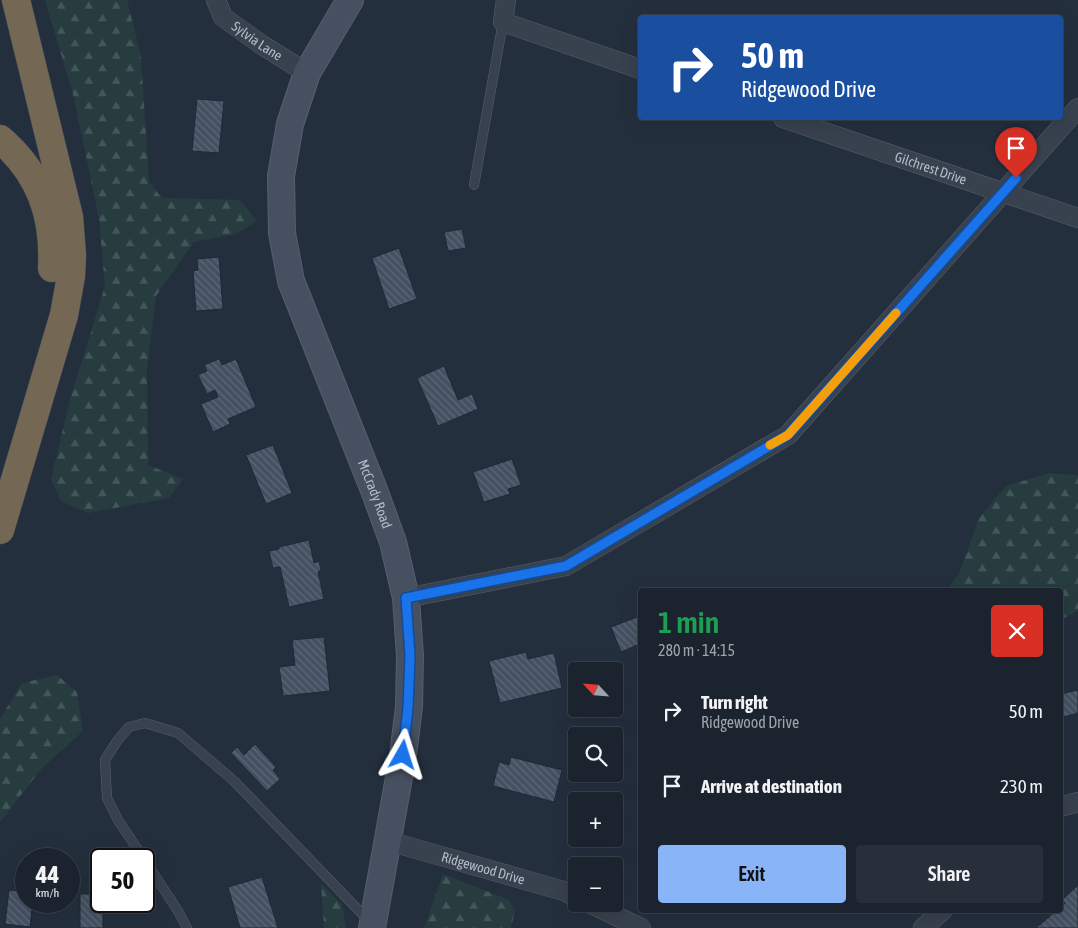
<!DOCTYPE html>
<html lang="en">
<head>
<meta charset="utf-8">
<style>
	body { margin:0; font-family:"Asap Condensed",sans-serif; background:#282f3a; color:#f1f3f6; height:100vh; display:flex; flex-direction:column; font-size:19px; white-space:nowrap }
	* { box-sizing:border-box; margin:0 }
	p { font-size:16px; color:#a0a4aa }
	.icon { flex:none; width:28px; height:28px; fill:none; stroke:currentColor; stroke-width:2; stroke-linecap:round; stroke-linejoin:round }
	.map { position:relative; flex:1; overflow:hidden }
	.panel { position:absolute; left:638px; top:588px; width:425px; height:325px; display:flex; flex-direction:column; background:#1b232e; border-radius:5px; box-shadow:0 5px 20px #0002,0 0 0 1px #39404a }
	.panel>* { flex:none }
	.banner { position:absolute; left:638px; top:15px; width:425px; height:105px; border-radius:5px; box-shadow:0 5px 20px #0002,0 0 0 1px #39404a; background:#1a4fa0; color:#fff; overflow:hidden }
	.needle { width:32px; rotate:296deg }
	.tools { position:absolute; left:568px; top:662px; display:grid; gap:10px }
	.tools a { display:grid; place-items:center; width:55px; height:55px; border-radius:5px; background:#1b232e; box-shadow:0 5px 20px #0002,0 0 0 1px #39404a; font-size:25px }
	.speed { position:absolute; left:15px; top:848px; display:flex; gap:10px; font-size:25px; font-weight:700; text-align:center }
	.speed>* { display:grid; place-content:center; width:65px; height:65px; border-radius:50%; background:#1b232e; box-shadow:0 5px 20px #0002,0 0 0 1px #39404a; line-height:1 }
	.speed small { font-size:12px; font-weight:400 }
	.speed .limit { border:2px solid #111; border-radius:8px; background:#fff; color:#111 }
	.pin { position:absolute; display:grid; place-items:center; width:42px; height:42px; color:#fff; margin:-51px -21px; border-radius:50% 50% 50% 0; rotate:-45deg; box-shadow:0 0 5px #0007 }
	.pin .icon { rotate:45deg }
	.me { position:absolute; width:55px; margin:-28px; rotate:6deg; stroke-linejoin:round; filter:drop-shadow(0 0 4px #0008) }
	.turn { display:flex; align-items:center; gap:18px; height:105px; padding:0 20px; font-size:22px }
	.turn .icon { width:65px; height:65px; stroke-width:2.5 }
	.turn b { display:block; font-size:35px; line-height:42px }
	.round { display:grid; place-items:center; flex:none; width:52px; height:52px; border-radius:5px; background:#282f3a }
	.head { display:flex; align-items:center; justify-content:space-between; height:85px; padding:0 20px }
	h1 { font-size:30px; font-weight:600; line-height:38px; color:#1e9e55 }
	.primary-button { display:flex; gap:10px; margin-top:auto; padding:10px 20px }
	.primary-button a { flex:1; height:58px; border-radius:5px; background:#8ab4f8; color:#111; font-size:20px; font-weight:600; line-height:58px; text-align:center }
	.primary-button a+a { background:#282f3a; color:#f1f3f6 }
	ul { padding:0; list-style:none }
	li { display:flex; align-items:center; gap:15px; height:75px; padding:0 20px }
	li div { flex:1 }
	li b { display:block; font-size:19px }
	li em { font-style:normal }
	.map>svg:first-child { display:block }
	.forest { fill:url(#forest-firs) }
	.building { fill:url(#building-back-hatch); stroke:#1f2835 }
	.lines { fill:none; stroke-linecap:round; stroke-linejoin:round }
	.service-casing { stroke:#565f6c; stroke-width:10 }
	.minor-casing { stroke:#565f6c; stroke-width:20 }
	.secondary-casing { stroke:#565f6c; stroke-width:28 }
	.motorway-casing { stroke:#434c59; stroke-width:29 }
	.service { stroke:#38414e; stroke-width:9 }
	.minor { stroke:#38414e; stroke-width:19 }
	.secondary { stroke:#465061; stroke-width:26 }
	.motorway { stroke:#746855; stroke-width:28 }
	.route-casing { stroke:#114b97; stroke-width:12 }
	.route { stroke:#1a73e8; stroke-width:9 }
	.slow { stroke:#f59e0b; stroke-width:9 }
	.labels { text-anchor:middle; stroke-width:4; stroke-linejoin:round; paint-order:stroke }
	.street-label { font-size:14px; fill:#b4bcc9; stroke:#1d2633 }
</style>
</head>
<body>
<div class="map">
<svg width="1078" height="928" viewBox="0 0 1078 928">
	<defs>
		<pattern id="forest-firs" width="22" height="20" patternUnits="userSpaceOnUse" patternTransform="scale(1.25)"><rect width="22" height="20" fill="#263c3f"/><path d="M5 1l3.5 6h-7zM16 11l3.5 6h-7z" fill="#435659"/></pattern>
		<pattern id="building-back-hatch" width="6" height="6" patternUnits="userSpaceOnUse" patternTransform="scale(1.25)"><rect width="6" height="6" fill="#455162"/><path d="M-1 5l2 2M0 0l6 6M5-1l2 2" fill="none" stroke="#5d6877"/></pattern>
	</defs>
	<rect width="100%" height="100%" fill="#242f3e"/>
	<path class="forest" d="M45 0H127L141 56 149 182 162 198 240 200 257 221 236 234 194 242 156 296 147 369 148 465 183 479 169 498 88 513 61 501 51 479 70 400 105 286 99 219 74 98Z
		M1050 473 1078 475V611L1060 620V590H946L959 574 979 518 1006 486Z
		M57 675 77 692 83 731 42 768 0 822V719L22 683Z
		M443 874 509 900 515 911 511 928H424Z
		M321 883 342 905 346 928H324Z"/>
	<path class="building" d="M197 99 224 101 219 153 192 151Z
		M462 229 466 248 448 251 444 232Z
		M399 248 417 299 389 309 372 258Z
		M219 257 223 309 196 311 193 271 198 270 197 259Z
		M219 359 222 365 236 359 256 407 228 419 230 424 213 432 201 404 218 397 215 390 207 394 198 375 207 371 204 365Z
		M444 366 458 400 472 394 478 409 438 426 417 378Z
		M273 445 292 493 266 504 246 455Z
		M512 459 521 485 508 489 510 494 484 502 473 472Z
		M309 540 314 563 319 561 321 571 318 572 324 599 289 607 280 567 273 568 269 551 279 549V547Z
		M640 616V644L621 652 611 627Z
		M324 637 330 691 283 696 279 667 295 665 292 640Z
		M526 652 528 659 554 653 562 688 500 703 489 661Z
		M1078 690V713L1060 718V694Z
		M255 744 276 767 273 770 280 779 267 791 231 753 237 747 244 755Z
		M511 757 562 770 554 802 493 786 499 762 509 765Z
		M262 877 278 928H240L228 887Z
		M1078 885V928H1036L1057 910H1060V907L1065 903 1062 900Z
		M9 890 26 892V901H33L30 927 5 924Z
		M80 894H101V901H103V928H80Z"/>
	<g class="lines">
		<g class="service-casing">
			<path id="service" d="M474 185 503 22
				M144 859 118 820 107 798 105 760 117 741 129 727 145 723 178 733 234 781 369 921
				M144 859 178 911 187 928"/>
		</g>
		<g class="minor-casing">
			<g id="minor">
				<path id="s1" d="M216 0 223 17 262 45 307 73"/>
				<path d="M506 0 503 22 640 69"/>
				<path id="s2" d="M783 118 1078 218"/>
				<path d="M406 598 566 566 788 435 1078 108"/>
				<path d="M1060 807 1078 802"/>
				<path id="s3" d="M388 841 564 891 576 897"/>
				<path d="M591 904 641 928"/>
				<path d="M923 928 943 910"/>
			</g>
		</g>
		<g class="secondary-casing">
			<g id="secondary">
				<path id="s4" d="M350 0 307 73 290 124 281 176 282 233 291 281 374 490 393 542 406 598 410 656 409 707 403 755 372 928"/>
			</g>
		</g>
		<g class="motorway-casing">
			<path id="motorway" d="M0 139C40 173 55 216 52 268
				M0 530 64 315 71 276 72 255 69 217 16 0"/>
		</g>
		<use href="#service" class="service"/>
		<use href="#minor" class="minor"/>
		<use href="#secondary" class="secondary"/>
		<use href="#motorway" class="motorway"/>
	</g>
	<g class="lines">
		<g class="route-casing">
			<path id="route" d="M403 755 408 707 410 656 406 598 566 566 788 435 1016 178"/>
		</g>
		<use href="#route" class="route"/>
		<path class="slow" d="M770 445 788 435 896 313"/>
	</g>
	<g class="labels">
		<g class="street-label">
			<text dy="5" stroke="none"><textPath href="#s1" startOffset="60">Sylvia Lane</textPath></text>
			<text dy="5" stroke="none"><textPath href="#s2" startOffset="156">Gilchrest Drive</textPath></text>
			<text dy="5" stroke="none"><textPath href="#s4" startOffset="526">McCrady Road</textPath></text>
			<text dy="5" stroke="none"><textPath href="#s3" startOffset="99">Ridgewood Drive</textPath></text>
		</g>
	</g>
</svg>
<div class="tools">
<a><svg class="needle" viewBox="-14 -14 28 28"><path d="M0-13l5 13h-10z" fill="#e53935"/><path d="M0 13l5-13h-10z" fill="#a0a4aa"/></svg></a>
<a><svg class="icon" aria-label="search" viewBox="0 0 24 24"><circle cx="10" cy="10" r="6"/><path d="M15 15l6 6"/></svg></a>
<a>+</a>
<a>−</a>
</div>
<div class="speed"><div>44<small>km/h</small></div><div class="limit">50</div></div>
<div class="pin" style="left:1016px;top:178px;background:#d93025"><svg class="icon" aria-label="arrive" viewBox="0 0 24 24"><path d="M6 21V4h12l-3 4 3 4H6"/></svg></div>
<svg class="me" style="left:403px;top:755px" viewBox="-20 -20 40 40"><path d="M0-17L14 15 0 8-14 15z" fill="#1a73e8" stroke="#fff" stroke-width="4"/></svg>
<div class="banner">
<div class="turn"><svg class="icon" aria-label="right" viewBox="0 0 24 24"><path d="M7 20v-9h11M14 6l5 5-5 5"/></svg><div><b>50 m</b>Ridgewood Drive</div></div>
</div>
<section class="panel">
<div class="head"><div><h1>1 min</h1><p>280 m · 14:15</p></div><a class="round" style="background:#d93025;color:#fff"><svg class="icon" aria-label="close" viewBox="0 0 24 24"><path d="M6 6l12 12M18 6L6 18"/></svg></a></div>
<ul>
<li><svg class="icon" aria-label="right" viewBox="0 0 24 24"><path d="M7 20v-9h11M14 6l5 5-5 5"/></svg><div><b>Turn right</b><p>Ridgewood Drive</p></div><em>50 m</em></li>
<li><svg class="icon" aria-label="arrive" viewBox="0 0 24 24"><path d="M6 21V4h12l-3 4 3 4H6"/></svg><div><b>Arrive at destination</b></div><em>230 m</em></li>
</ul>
<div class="primary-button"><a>Exit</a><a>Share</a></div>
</section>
</div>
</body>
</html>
